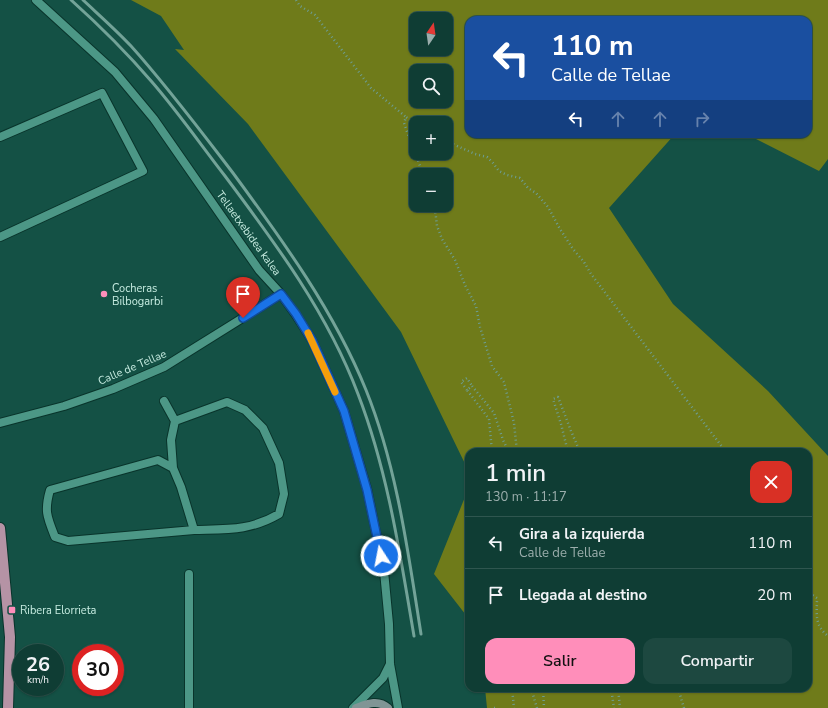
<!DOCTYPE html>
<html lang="es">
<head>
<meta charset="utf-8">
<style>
	body { margin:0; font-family:"Nunito Sans",sans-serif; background:#1d4840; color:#f1f3f6; height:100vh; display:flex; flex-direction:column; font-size:15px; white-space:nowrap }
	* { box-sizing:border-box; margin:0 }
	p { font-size:13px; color:#9baeac }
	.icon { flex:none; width:22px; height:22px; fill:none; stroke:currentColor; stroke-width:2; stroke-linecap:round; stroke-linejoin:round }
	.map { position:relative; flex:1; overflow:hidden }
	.sheet { position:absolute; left:465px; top:448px; width:347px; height:244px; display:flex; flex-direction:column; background:#0f3d34; border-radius:12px; box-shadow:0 1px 3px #0004,0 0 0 1px #2f564f }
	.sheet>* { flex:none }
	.hud { position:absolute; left:465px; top:16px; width:347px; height:122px; border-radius:12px; box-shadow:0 1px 3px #0004,0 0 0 1px #2f564f; background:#1a4fa0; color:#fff; overflow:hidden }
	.needle { width:26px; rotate:13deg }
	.tools { position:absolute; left:409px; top:12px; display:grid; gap:8px }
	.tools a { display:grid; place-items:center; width:44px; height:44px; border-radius:8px; background:#0f3d34; box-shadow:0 1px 3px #0004,0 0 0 1px #2f564f; font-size:20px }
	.speed { position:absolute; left:12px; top:644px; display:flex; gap:8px; font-size:20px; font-weight:700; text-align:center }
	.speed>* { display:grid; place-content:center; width:52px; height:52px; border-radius:50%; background:#0f3d34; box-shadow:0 1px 3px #0004,0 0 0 1px #2f564f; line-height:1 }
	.speed small { font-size:10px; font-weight:400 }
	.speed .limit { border:6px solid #d22; background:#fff; color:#111 }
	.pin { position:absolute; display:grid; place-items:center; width:34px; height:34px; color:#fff; margin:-41px -17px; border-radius:50% 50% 50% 0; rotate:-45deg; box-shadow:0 0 4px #0007 }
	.pin .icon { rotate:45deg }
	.me { position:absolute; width:44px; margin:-22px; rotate:349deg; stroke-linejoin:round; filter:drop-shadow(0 0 3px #0008) }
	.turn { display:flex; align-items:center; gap:14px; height:84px; padding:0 20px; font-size:18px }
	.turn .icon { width:52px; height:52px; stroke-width:2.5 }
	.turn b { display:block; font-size:28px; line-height:34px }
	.lanes { display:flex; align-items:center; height:38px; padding:0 20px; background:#0003; justify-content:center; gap:20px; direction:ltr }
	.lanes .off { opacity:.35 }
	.round { display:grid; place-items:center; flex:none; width:42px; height:42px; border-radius:12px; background:#1d4840 }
	.overview { display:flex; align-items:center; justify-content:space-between; height:68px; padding:0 20px }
	h1 { font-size:24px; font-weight:600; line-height:30px }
	.primary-button { display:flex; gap:8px; margin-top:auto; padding:8px 20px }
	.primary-button a { flex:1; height:46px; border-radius:12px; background:#ff8eba; color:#111; font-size:16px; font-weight:600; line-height:46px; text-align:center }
	.primary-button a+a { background:#1d4840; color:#f1f3f6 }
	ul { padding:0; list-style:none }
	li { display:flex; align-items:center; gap:12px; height:52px; padding:0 20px; border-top:1px solid #2f564f }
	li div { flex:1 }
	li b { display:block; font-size:15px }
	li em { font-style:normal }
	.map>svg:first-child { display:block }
	.forest { fill:#6f7b1a; fill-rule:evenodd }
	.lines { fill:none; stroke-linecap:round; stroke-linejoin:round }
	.service-casing { stroke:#09342b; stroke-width:10 }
	.minor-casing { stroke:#09342b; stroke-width:10 }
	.secondary-casing { stroke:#09342b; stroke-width:10 }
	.primary-casing { stroke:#09342b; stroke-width:12 }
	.path { stroke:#6d9e93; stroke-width:2.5; stroke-dasharray:1 3; stroke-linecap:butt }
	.service { stroke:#4c9786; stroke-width:8 }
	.minor { stroke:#4c9786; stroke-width:8 }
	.secondary { stroke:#809595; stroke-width:8 }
	.primary { stroke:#b593a5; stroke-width:10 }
	.rail { stroke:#73a398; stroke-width:3 }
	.path-bridge { stroke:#6d9e93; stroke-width:2.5; stroke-dasharray:1 3; stroke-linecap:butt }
	.route-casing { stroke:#114b97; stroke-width:10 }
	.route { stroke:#1a73e8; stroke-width:7 }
	.slow { stroke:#f59e0b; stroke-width:7 }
	.poi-dot { fill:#ff8eba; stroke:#145145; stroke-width:1.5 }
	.labels { text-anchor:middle; stroke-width:3; stroke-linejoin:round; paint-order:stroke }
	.street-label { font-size:11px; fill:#c7ece1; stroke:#145145 }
	.poi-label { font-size:11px; fill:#c7ece1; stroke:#145145; text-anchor:start }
</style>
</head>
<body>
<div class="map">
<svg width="828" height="708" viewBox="0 0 828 708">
	<rect width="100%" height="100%" fill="#145145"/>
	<path class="forest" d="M131 0H828V159L819 171 746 134H808V20H469V134H675L609 208 673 304 768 391 828 456V708H487L485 688H808V452H469V472L401 332 248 124 175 49 184 50 161 16ZM416 19H446V49H416ZM416 71H446V101H416ZM416 123H446V153H416ZM416 175H446V205H416Z
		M469 487V619L434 574Z"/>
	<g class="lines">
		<g class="service-casing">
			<path id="service" d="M0 137 102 93 143 171 0 237
				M164 401 175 421 227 402 245 410 263 428 279 463 284 494 279 514C250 531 227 529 194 530L181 487 173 468 158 460 50 490C44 511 47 517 55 537L68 541 194 530
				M173 468 171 440 175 421"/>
		</g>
		<g class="minor-casing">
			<path id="minor" d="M36 0 115 72 154 119 259 270 281 294 296 315 312 340 344 411 367 489 384 571 389 624 390 664 398 708
				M0 423 64 406 113 389 164 367 281 294
				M189 708V574
				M353 708 383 678 390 664"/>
		</g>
		<g class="secondary-casing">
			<path id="secondary" d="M356 708C367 704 378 699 388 708"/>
		</g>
		<g class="primary-casing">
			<path id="primary" d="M0 528 10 637 8 708"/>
		</g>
		<path class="path" d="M296 0 300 6 315 15 371 88 406 117
			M416 126 406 117 404 123 406 129 420 166 421 175
			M446 141 475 154 487 157 493 163 499 171 507 175 520 178 528 188 536 193 548 207 560 229 573 249 584 262 591 274 726 452
			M433 205 435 209 437 226 442 239 455 260 465 285 476 306 480 327 492 366 504 382 514 423 517 452
			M467 390 461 382 467 378 472 386
			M568 452 561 424 553 399 558 397 571 431 580 452
			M808 589 811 594 817 598C817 614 814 625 828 636
			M512 688 514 708
			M543 688 544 708
			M611 688 614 708
			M618 688 620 708
			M678 688 684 708
			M494 708H497"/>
		<use href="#service" class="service"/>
		<use href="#minor" class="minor"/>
		<use href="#secondary" class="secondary"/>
		<use href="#primary" class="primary"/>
		<path class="rail" d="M71 0C100 26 127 53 152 82 178 112 201 145 225 176 276 244 328 314 358 394 388 472 400 554 414 636
			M83 0C99 15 116 30 131 46 167 86 200 130 233 173 283 241 334 311 366 390 397 467 408 552 421 634"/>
		<path class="path-bridge" d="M492 452 489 419 467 390 472 386 494 413 503 440 509 452
			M531 688 537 708"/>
	</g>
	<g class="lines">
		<g class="route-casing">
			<path id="route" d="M243 318 281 294 296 314 312 340 344 411 367 490 381 556"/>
		</g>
		<use href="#route" class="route"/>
		<path class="slow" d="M308 333 335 392"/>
	</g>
	<g class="poi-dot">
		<circle cx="104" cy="294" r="4"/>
		<rect x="8" y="606" width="8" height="8" rx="2"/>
	</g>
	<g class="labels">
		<g class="street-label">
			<text transform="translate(249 233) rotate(54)" y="4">Tellaetxebidea kalea</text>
			<text transform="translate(132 367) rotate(-23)" y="4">Calle de Tellae</text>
		</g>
		<g class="poi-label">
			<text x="112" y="292">Cocheras<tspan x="112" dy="13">Bilbogarbi</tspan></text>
			<text x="20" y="614">Ribera Elorrieta</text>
		</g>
	</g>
</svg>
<div class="tools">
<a><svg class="needle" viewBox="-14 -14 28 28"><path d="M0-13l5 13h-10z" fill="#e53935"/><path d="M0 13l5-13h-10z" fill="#9baeac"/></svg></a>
<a><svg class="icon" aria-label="search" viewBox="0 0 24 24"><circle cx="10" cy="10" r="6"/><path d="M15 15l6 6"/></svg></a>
<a>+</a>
<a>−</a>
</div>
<div class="speed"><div>26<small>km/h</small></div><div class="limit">30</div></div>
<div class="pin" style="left:243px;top:318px;background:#d93025"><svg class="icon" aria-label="arrive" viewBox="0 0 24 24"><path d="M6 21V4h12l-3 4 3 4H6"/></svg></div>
<svg class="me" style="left:381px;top:556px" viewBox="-20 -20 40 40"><circle r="17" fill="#1a73e8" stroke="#fff" stroke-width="3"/><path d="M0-11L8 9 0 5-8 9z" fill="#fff"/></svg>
<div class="hud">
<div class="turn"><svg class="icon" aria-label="left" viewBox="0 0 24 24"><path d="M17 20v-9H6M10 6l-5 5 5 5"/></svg><div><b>110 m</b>Calle de Tellae</div></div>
<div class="lanes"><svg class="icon" aria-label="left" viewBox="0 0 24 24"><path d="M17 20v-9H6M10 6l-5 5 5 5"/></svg><svg class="icon off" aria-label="ahead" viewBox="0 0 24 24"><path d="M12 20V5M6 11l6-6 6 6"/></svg><svg class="icon off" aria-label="ahead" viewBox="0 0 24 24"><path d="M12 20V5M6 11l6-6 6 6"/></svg><svg class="icon off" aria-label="right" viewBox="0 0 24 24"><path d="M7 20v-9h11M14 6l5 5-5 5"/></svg></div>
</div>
<section class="sheet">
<div class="overview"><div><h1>1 min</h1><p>130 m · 11:17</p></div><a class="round" style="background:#d93025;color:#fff"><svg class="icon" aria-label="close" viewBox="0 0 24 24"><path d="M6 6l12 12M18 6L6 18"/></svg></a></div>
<ul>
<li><svg class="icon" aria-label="left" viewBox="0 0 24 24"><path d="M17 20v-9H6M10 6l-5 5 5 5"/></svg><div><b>Gira a la izquierda</b><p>Calle de Tellae</p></div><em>110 m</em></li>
<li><svg class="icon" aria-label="arrive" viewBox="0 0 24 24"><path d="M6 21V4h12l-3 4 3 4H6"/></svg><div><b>Llegada al destino</b></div><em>20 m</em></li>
</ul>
<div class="primary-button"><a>Salir</a><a>Compartir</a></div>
</section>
</div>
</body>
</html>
